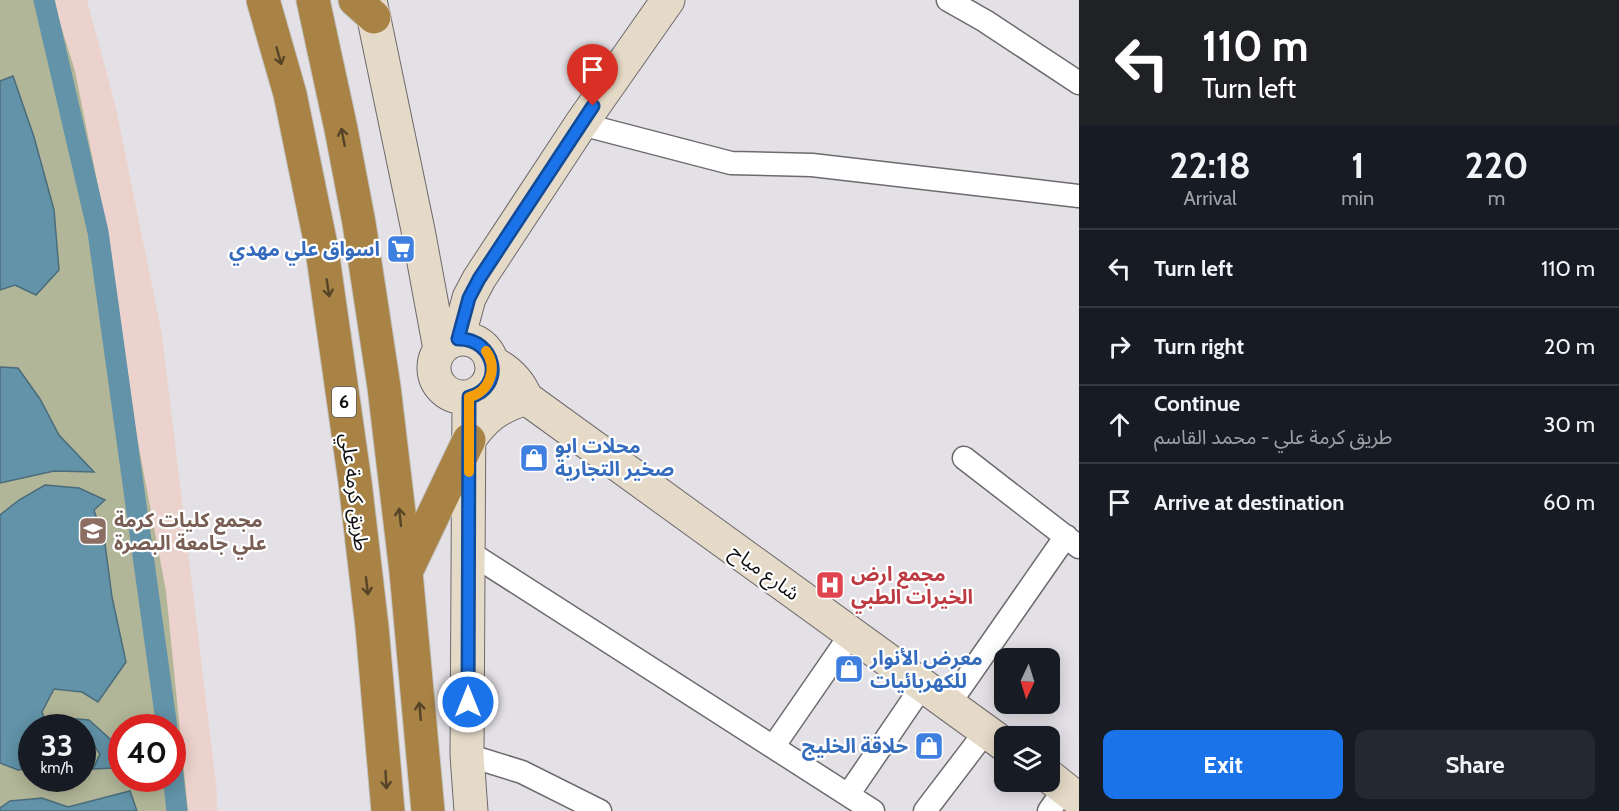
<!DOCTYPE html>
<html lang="en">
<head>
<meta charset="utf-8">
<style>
	body { margin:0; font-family:Cabin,"Noto Sans Arabic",sans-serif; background:#242831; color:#f1f3f6; height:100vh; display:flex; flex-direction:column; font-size:22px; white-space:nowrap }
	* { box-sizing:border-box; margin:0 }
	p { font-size:20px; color:#9ea1a6 }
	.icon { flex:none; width:33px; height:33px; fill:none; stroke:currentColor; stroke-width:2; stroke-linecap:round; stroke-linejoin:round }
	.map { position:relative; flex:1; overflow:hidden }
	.sheet { display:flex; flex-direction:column; background:#171b24; width:540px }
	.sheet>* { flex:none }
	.hud { background:#202124; color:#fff; overflow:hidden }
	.needle { width:39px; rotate:184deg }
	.controls { position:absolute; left:994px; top:648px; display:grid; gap:12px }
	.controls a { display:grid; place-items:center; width:66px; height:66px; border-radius:12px; background:#171b24; box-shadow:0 3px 15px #0003; font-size:30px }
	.speed { position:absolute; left:18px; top:714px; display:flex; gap:12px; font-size:30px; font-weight:700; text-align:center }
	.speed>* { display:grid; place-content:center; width:78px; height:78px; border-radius:50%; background:#171b24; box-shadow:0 3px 15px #0003; line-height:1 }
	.speed small { font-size:15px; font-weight:400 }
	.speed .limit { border:9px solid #d22; background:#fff; color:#111 }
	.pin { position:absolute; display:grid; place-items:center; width:51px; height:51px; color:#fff; margin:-62px -26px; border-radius:50% 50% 50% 0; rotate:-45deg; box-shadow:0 0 6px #0007 }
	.pin .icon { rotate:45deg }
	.me { position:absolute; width:66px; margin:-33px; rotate:0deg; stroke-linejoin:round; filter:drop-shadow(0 0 4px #0008) }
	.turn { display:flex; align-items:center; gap:21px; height:126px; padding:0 24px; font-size:27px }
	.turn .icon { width:78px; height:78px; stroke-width:2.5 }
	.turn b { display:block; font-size:42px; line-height:51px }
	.eta { display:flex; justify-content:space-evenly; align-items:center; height:102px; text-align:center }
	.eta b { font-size:36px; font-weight:700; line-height:42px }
	.primary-button { display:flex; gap:12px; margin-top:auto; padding:12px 24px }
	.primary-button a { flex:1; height:69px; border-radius:12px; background:#1a73e8; color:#fff; font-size:24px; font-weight:700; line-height:69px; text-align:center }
	.primary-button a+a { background:#242831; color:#f1f3f6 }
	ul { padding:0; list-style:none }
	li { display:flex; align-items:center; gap:18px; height:78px; padding:0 24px; border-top:2px solid #363941 }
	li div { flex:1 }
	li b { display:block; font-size:22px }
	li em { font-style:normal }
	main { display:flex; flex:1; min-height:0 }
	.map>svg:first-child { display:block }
	.education { fill:#ecd2cc; fill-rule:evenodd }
	.green { fill:#b2b698 }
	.water { fill:#6293a8; stroke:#4a6c7b; stroke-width:1.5 }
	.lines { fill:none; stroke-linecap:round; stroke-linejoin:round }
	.canal { stroke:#6293a8; stroke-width:21 }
	.street-casing { stroke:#6d6a6e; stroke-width:25 }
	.secondary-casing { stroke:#6d6a6e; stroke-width:35 }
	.highway-casing { stroke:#c1c1c1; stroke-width:35 }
	.street { stroke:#fff; stroke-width:22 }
	.secondary { stroke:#e5dac7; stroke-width:33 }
	.highway { stroke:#a98345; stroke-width:33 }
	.oneway { stroke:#564429 }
	.route-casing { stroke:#114b97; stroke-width:15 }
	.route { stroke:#1a73e8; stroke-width:10 }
	.slow { stroke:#f59e0b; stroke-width:10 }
	.labels { text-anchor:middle; stroke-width:4.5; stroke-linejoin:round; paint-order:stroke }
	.shield { fill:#fff; stroke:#595859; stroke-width:1.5 }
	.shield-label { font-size:18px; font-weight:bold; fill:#121112 }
	.shop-label { font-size:20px; font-weight:bold; fill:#366cbe; stroke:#fff; text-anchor:end }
	.street-label { font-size:20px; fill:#121112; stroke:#fff }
	.education-label { font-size:20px; font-weight:bold; fill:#785e54; stroke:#fff; text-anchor:start }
	.health-label { font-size:20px; font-weight:bold; fill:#be3a42; stroke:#fff; text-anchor:start }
</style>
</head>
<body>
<main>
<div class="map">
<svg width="1079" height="811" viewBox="0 0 1079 811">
	<rect width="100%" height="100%" fill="#e4e1e6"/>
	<path class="education" d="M0 0H87L116 108 162 335 217 792V811H0ZM32 728H82V778H32ZM122 728H172V778H122Z"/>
	<path class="green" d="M0 0H53L75 71 110 246 136 432 166 591 188 811H137L130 791 68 807 42 798 10 801 0 808V763L18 770 31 768 32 778H82L83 739 90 740 101 754 93 768H116L121 765 122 778H172V728H122L121 746 119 747 107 737 67 718 57 727H47L42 712 54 689 82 692 112 597 105 544 94 509 105 500H19L0 515V483L54 471 93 472 59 435 40 399 18 368 0 367V290L15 285 14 76 0 81Z"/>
	<path class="water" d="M13 76 34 137 54 210 59 270 36 295 15 285 0 290V81Z
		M0 367 18 368 40 399 59 435 94 472 54 471 0 483Z
		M45 485 79 488 105 500 94 510 105 544 112 597 126 662 98 702 82 692 54 689 42 712 47 727 32 728 31 768 18 770 0 763V515L19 500Z
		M66 718 89 720 119 747 121 746V765L116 768 93 769 100 754 90 740 83 739 82 728 57 727Z
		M130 791 137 811H0V808L10 801 42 798 68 807Z"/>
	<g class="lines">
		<path class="canal" d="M44 0 98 232 167 728
			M172 766 177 811"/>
		<g class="street-casing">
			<path id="street" d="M948 0 985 21 1079 83
				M581 124 731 163 812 165 1079 196
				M964 458 1079 547
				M469 552 873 811
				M949 704 1066 536
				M773 747 851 634
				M467 755 522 772 600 811
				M848 795 923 685
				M925 811 986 731
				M1049 811 1065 788"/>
		</g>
		<g class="secondary-casing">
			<path id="secondary" d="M370 0 418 230 440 349
				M434 368a29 29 0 1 1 58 0a29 29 0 1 1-58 0Z
				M458 339 469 298 479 279 581 124 668 0
				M491 362C508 370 519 381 526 398L1005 745
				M469 397 467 755 471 811
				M469 440C485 416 499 407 526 398
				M1050 777 1079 800"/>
		</g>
		<g class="highway-casing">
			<path id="highway" d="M263 0 290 94 322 250 355 482 372 627 388 811
				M313 0 341 129 359 223 384 387 406 572 428 811
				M355 0 374 17
				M406 572 469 440"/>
		</g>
		<use href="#street" class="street"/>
		<use href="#secondary" class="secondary"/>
		<use href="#highway" class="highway"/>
	</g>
	<defs><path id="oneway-shaft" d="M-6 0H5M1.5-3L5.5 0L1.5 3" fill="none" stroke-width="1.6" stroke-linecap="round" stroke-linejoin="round" transform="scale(1.5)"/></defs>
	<g class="oneway">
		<use href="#oneway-shaft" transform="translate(279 56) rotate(74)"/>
		<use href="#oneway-shaft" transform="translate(343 137) rotate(-101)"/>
		<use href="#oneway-shaft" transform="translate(328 288) rotate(81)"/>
		<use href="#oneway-shaft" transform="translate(400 517) rotate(-96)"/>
		<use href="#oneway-shaft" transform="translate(367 586) rotate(83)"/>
		<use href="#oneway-shaft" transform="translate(420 711) rotate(-95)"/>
		<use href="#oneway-shaft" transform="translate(386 780) rotate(87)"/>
	</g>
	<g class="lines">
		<g class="route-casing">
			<path id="route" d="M468 702 469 397C506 388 496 338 458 339L469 298 479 279 593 106"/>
		</g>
		<use href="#route" class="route"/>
		<path class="slow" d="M469 472V397C490 392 498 368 486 351"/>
	</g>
	<defs>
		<g id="supermarket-square" transform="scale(1.5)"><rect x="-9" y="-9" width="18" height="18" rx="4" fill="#3f7fe0" stroke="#fff"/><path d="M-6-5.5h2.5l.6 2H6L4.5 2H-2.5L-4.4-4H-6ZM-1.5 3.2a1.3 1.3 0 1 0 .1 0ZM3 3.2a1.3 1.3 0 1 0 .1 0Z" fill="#fff"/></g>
		<g id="shop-square" transform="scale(1.5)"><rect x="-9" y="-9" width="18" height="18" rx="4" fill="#3f7fe0" stroke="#fff"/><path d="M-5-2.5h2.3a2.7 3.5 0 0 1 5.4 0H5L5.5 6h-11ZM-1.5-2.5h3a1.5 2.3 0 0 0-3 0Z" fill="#fff"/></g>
		<g id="university-square" transform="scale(1.5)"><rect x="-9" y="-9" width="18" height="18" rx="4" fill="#8d6e63" stroke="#fff"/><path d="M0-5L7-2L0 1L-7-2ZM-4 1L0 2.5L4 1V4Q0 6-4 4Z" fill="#fff"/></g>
		<g id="hospital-square" transform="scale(1.5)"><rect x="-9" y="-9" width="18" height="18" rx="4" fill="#e0444e" stroke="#fff"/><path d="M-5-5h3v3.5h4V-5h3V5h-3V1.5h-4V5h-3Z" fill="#fff"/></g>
	</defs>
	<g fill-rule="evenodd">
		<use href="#supermarket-square" x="401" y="249"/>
		<use href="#shop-square" x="534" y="458"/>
		<use href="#university-square" x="93" y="531"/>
		<use href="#hospital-square" x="830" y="585"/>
		<use href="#shop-square" x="849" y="669"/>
		<use href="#shop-square" x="929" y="746"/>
	</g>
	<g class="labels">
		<rect class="shield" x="332" y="387" width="24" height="30" rx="4.5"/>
		<g class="shield-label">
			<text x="344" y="408">6</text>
		</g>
		<g class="shop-label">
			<text x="380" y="256">اسواق علي مهدي</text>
			<text x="555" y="453" text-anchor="start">محلات ابو<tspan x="555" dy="23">صخير التجارية</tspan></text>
			<text x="870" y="665" text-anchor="start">معرض الأنوار<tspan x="870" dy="23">للكهربائيات</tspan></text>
			<text x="908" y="753">حلاقة الخليج</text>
		</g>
		<g class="street-label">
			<text transform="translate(355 492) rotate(83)" y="7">طريق كرمة علي</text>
			<text transform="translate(765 572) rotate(36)" y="7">شارع مياح</text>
		</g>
		<g class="education-label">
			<text x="114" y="527">مجمع كليات كرمة<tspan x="114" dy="23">علي جامعة البصرة</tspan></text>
		</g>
		<g class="health-label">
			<text x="851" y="581">مجمع ارض<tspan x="851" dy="23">الخيرات الطبي</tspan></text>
		</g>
	</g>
</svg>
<div class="controls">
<a><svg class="needle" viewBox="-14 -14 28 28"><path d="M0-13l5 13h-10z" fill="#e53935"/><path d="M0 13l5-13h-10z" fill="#9ea1a6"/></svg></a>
<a><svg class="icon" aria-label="layers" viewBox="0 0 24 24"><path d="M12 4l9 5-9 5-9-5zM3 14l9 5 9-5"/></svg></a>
</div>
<div class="speed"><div>33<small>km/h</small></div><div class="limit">40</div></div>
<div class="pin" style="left:593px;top:106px;background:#d93025"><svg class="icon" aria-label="arrive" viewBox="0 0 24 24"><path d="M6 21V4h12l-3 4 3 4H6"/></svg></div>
<svg class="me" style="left:468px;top:702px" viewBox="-20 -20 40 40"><circle r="17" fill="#1a73e8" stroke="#fff" stroke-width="3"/><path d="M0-11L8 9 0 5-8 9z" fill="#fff"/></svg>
</div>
<section class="sheet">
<div class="hud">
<div class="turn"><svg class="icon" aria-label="left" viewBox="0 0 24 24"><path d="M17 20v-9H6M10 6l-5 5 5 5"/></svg><div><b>110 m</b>Turn left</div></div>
</div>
<div class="eta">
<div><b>22:18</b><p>Arrival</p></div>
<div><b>1</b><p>min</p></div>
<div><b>220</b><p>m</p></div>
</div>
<ul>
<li><svg class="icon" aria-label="left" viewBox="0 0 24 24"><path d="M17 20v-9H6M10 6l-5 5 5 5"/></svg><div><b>Turn left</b></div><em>110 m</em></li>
<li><svg class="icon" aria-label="right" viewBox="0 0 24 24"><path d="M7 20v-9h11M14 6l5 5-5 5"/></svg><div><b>Turn right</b></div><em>20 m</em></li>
<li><svg class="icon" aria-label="ahead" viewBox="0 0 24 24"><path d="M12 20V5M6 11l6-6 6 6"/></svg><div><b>Continue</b><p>طريق كرمة علي - محمد القاسم</p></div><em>30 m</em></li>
<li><svg class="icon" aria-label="arrive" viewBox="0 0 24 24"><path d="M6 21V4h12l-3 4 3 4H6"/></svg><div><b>Arrive at destination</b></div><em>60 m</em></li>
</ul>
<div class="primary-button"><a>Exit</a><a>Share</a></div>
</section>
</main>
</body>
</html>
